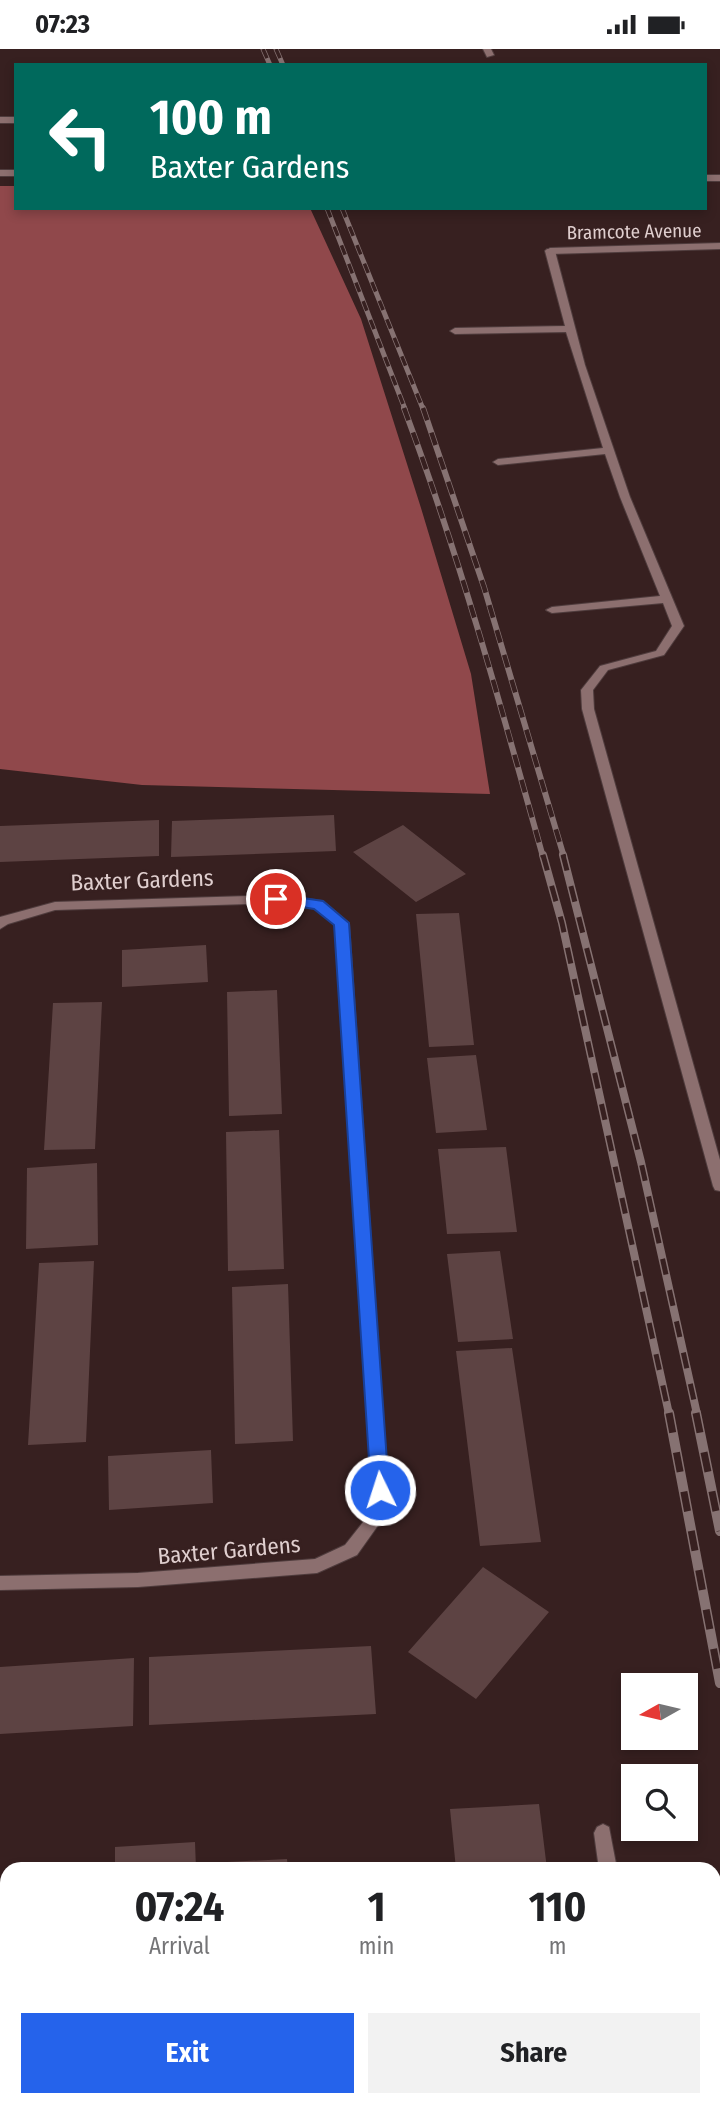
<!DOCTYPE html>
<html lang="en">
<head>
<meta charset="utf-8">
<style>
	body { margin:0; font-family:"Fira Sans Condensed",sans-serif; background:#f2f2f2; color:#202124; height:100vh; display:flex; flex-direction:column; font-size:26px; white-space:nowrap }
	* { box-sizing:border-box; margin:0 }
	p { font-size:23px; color:#757577 }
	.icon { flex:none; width:38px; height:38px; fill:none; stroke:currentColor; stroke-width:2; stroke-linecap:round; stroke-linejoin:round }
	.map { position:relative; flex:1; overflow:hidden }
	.drawer { position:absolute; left:0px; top:1813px; width:721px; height:245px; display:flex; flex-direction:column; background:#fff; border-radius:21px 21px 0 0; box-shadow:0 4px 10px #0003 }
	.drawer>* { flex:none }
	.banner { position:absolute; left:14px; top:14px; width:693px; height:147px; border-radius:0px; box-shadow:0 4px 10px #0003; background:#00695c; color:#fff; overflow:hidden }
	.needle { width:46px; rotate:262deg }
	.tools { position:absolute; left:621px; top:1624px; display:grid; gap:14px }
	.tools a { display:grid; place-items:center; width:77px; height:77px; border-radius:0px; background:#fff; box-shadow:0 4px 10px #0003; font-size:35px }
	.pin { position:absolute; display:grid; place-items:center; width:60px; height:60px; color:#fff; margin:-30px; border:4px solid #fff; border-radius:50%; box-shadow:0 2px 7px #0007 }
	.me { position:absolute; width:77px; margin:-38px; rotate:356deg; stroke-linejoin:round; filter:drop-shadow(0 0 5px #0008) }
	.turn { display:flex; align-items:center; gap:24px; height:147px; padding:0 21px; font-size:32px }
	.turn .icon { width:91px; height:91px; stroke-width:2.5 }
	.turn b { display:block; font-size:49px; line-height:60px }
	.eta { display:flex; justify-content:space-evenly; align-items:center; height:119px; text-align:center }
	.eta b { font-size:42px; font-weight:700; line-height:49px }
	.primary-button { display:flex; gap:14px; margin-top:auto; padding:14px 21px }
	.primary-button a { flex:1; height:80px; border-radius:0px; background:#2563eb; color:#fff; font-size:28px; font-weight:700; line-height:80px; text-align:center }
	.primary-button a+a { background:#f2f2f2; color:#202124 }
	.status { display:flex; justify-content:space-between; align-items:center; height:49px; padding:0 35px; background:#fff; direction:ltr }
	.status svg { height:19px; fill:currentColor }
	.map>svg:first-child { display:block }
	.forest { fill:#90484b }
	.building { fill:#5d4343 }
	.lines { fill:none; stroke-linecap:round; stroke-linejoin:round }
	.service-casing { stroke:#4f3c3d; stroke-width:2 }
	.minor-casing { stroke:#4f3c3d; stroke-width:2 }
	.tertiary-casing { stroke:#4f3c3d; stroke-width:2 }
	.service { fill:#8c6f6f; fill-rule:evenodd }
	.minor { fill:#8c6f6f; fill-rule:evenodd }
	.tertiary { fill:#8c6f6f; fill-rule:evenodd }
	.rail-far3-casing { stroke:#867272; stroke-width:5 }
	.rail-far2-casing { stroke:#867272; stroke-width:6 }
	.rail-far1-casing { stroke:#867272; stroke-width:8 }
	.rail-casing { stroke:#867272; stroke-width:10 }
	.rail-far3 { stroke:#372020; stroke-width:3.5; stroke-dasharray:10; stroke-linecap:butt }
	.rail-far2 { stroke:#372020; stroke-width:4.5; stroke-dasharray:13; stroke-linecap:butt }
	.rail-far1 { stroke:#372020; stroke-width:5; stroke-dasharray:16; stroke-linecap:butt }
	.rail { stroke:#372020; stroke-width:7; stroke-dasharray:20; stroke-linecap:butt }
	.route { fill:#2563eb; stroke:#184099; stroke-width:2 }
	.labels { text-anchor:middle; stroke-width:5; stroke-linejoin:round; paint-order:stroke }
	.far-street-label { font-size:19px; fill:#dfcece; stroke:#372020 }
	.street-label { font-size:23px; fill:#dfcece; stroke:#372020 }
</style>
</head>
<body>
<div class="status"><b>07:23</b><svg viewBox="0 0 49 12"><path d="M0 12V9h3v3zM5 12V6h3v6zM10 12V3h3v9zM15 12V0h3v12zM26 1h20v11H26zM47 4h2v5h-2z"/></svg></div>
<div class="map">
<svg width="720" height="2058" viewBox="0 0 720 2058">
	<rect width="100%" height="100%" fill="#372020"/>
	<path class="forest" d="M0 137H16V159H310L361 270 421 459 471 625 490 745 142 736 0 720Z"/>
	<path class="building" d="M334 766 336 802 171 808 172 772Z
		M159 771V807L0 813V777Z
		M403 776 466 825 416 853 353 803Z
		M459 864 474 996 429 998 416 865Z
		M206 896 208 933 122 938V901Z
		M277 941 282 1065 229 1067 227 943Z
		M102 953 95 1100 44 1101 53 954Z
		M476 1006 487 1081 436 1084 427 1009Z
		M279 1081 284 1220 228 1222 226 1083Z
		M506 1098 517 1183 447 1185 438 1100Z
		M97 1114 98 1196 26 1200 27 1119Z
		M500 1202 513 1290 458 1293 447 1205Z
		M94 1212 86 1393 28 1396 39 1214Z
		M288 1235 293 1392 235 1395 232 1238Z
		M512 1299 541 1493 480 1497 456 1302Z
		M211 1401 213 1454 109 1461 108 1407Z
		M483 1518 549 1563 476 1650 408 1603Z
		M371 1597 376 1665 149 1676V1608Z
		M134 1609 133 1677 0 1685V1618Z
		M539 1755 547 1820H456L450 1760Z
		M195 1793 196 1820H115V1798Z
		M287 1810 288 1820H207V1814Z
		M0 1838H7V1927L0 1928Z
		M477 2051H575V2058H478Z"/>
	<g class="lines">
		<g class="service-casing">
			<path id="service" d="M547 200 555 202 585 316 630 448 684 577 664 606 608 621 593 641 594 660 720 1111V1142L715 1141 713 1137 582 660 581 641 600 617 656 602 672 577 663 554 552 564 546 561 552 558 660 547 620 448 605 405 498 416 493 413 498 410 603 399 566 283 455 285 450 282 455 279 565 277 545 202Z
				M603 1775 609 1778 617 1820H599L594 1784 597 1778Z
				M629 2051H649L650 2058H630Z"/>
		</g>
		<g class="minor-casing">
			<path id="minor" d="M483 0H491L494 6 487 8Z
				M0 68H16V74H0Z
				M720 194V200L550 205 545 202 550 199Z
				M276 846 323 852 349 874 388 1442 379 1475 357 1506 317 1524 138 1538 0 1541V1527L138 1524 315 1510 345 1496 364 1472 372 1442 336 876 314 859 276 854 55 861 8 875 0 880V868L55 853Z
				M7 1993V2013L0 2014V1994Z
				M346 2051H366V2058H346Z"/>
		</g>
		<g class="tertiary-casing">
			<path id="tertiary" d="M0 121H16V127H0Z
				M705 126H720V132H705Z"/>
		</g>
		<use href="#service" class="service"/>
		<use href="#minor" class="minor"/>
		<use href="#tertiary" class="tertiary"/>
		<g class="rail-far3-casing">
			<path id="rail-far3" d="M263 0 270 16
				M276 0 283 16
				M327 159 405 360
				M342 159 423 360"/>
		</g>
		<g class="rail-far2-casing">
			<path id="rail-far2" d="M404 359C459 506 501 657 543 808
				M423 359 484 538 564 808"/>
		</g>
		<g class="rail-far1-casing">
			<path id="rail-far1" d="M543 806 562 874 669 1365
				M563 806 641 1113 697 1365"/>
		</g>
		<g class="rail-casing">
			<path id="rail" d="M669 1364 720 1634
				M696 1364 720 1482"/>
		</g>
		<use href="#rail-far3" class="rail-far3"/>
		<use href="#rail-far2" class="rail-far2"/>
		<use href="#rail-far1" class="rail-far1"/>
		<use href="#rail" class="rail"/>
	</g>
	<path class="route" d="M276 845 323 852 349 874 389 1441 386 1447 380 1449 373 1447 371 1441 334 876 314 860 271 853 269 850Z"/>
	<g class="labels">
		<g class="far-street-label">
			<text transform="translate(634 182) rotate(-1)" y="7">Bramcote Avenue</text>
		</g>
		<g class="street-label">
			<text transform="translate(142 831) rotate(-2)" y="8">Baxter Gardens</text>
			<text transform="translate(229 1501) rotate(-5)" y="8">Baxter Gardens</text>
		</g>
	</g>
</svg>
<div class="tools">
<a><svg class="needle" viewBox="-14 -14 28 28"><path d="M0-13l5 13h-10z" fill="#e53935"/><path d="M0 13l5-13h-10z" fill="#757577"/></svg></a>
<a><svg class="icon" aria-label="search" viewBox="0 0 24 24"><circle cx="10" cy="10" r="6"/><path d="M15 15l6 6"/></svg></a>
</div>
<div class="pin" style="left:276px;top:850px;background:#d93025"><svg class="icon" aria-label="arrive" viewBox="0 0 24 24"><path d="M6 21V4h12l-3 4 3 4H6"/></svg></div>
<svg class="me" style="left:380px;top:1441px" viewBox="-20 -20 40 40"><circle r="17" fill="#2563eb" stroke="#fff" stroke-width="3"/><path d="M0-11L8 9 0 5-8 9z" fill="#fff"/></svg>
<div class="banner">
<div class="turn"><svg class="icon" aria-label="left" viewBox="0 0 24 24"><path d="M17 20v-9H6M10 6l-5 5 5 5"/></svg><div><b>100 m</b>Baxter Gardens</div></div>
</div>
<section class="drawer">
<div class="eta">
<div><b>07:24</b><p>Arrival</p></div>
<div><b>1</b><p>min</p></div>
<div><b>110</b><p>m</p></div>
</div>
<div class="primary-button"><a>Exit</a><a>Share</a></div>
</section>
</div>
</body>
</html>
